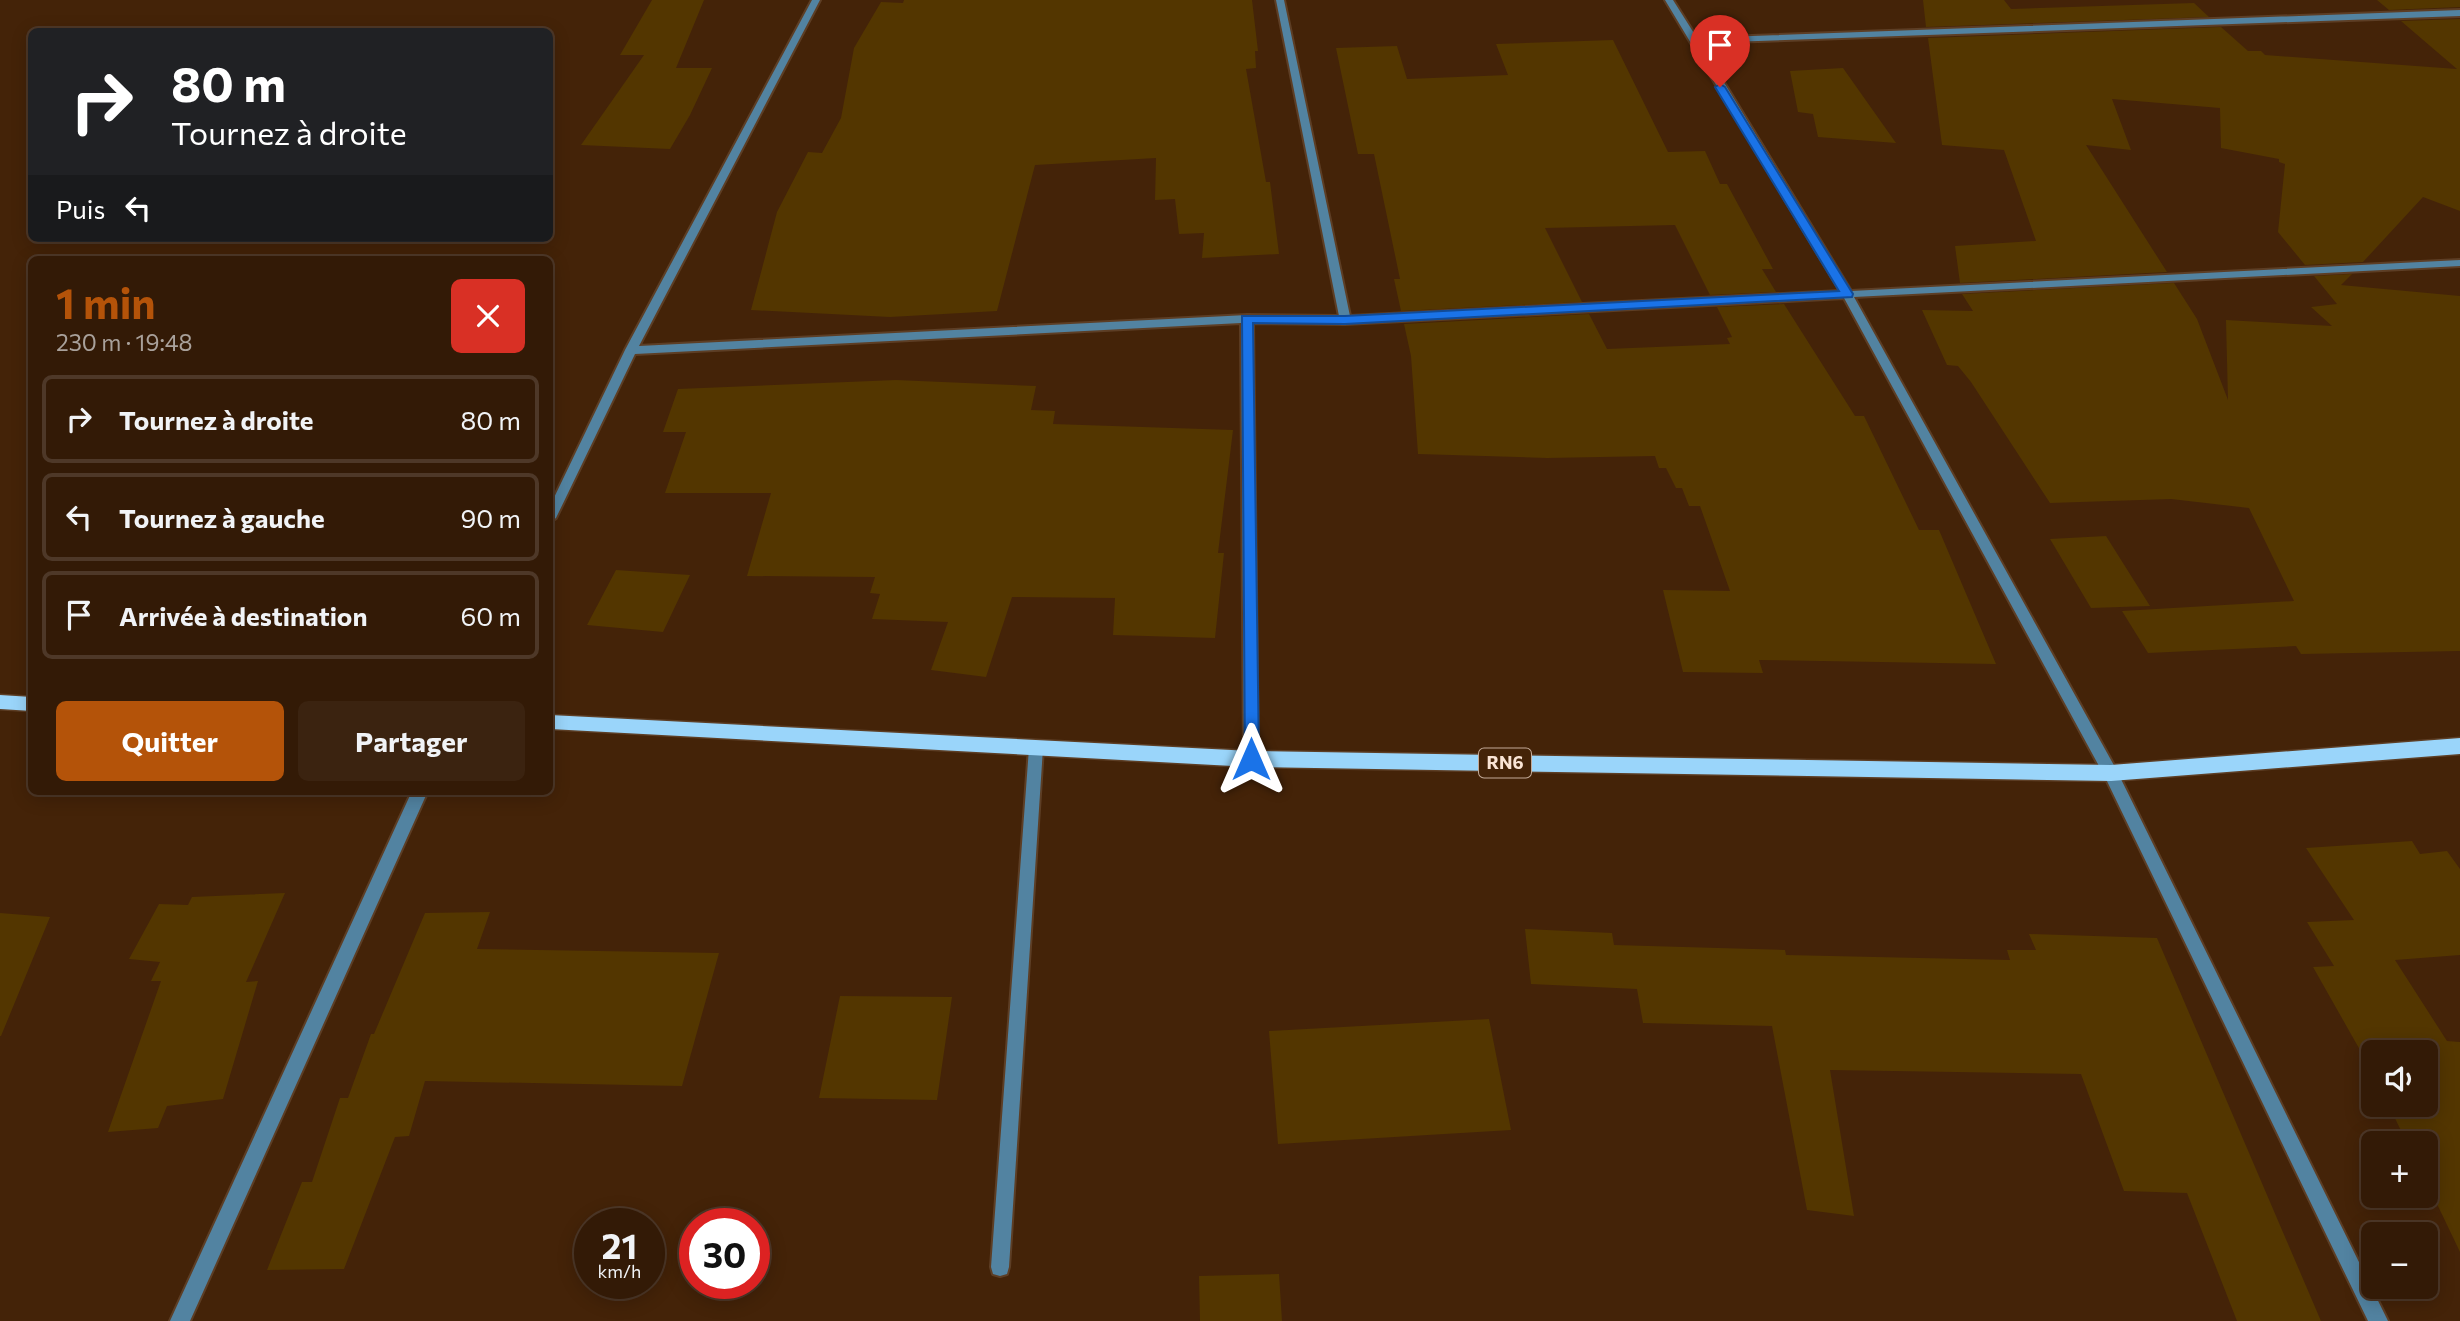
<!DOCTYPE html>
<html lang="fr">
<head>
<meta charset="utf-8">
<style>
	body { margin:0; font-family:Commissioner,sans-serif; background:#3b2310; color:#f1f3f6; height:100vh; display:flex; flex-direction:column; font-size:26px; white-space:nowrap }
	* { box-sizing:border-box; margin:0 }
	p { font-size:23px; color:#a9a19b }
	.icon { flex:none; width:38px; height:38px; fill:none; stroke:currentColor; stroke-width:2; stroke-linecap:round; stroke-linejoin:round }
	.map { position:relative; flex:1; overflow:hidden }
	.panel { position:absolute; left:28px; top:256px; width:525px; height:539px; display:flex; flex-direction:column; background:#331a06; border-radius:10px; box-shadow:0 4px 18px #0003,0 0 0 2px #4e3828 }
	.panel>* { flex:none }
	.guide { position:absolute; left:28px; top:28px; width:525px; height:214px; border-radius:10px; box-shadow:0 4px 18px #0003,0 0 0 2px #4e3828; background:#202124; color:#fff; overflow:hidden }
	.tools { position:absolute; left:2361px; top:1040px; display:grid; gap:14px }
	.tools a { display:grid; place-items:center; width:77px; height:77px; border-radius:10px; background:#331a06; box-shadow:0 4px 18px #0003,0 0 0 2px #4e3828; font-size:35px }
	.speed { position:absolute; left:574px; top:1208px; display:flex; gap:14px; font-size:35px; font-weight:700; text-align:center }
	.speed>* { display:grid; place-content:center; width:91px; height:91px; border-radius:50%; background:#331a06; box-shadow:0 4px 18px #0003,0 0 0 2px #4e3828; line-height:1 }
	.speed small { font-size:18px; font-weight:400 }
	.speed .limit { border:10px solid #d22; background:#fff; color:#111 }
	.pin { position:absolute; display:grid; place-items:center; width:60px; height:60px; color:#fff; margin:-72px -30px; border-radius:50% 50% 50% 0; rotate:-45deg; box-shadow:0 0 7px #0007 }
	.pin .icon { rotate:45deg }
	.me { position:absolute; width:77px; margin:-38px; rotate:0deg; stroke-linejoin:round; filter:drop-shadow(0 0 5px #0008) }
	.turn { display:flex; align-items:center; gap:24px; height:147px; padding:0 28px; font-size:32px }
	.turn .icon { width:91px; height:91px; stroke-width:2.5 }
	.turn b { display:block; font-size:49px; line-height:60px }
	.then { display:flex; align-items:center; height:66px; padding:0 28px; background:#0003; gap:14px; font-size:26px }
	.round { display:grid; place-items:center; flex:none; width:74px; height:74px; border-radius:10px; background:#3b2310 }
	.head { display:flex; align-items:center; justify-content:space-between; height:119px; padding:0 28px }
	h1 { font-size:42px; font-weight:700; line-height:52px; color:#b45309 }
	.cta { display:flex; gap:14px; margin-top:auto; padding:14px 28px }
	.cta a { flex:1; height:80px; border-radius:10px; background:#b45309; color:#fff; font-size:28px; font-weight:700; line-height:80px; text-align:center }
	.cta a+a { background:#3b2310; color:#f1f3f6 }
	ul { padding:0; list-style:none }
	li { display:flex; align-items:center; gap:21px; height:88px; margin:0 14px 10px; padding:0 14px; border:4px solid #4e3828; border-radius:10px }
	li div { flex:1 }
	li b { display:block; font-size:26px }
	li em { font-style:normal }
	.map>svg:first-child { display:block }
	.building { fill:#533600 }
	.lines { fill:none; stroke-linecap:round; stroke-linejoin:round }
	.minor-casing { stroke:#5d3e25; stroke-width:4 }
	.primary-casing { stroke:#5d3e25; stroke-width:3 }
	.minor { fill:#5283a1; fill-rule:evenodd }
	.primary { fill:#9ad5fa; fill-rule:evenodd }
	.route { fill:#1a73e8; stroke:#114b97; stroke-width:2 }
	.labels { text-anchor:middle; stroke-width:6; stroke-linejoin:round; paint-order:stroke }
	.shield { fill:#442308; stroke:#c3aa98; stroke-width:2 }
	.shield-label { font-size:18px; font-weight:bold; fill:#fae4d5 }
</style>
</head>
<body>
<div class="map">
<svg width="2460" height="1321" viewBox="0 0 2460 1321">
	<rect width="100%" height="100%" fill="#442308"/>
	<path class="building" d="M652 0H704L676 68H712L690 115 670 149 581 145 644 55H620Z
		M904 0H1252L1258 51H1255L1256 68 1246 69 1266 182H1270L1279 254 1202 258 1204 233 1179 234 1175 199 1155 200 1156 158 1035 165 997 311 890 317 751 310 777 212 808 152 822 153 841 118 854 48 881 2 903 3Z
		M1923 0H2004L2011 9 2194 3 2209 17 1926 27Z
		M2377 0H2460V7L2389 10Z
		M2460 19V211L2423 197 2363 262 2305 265 2278 232 2285 164 2279 162V159L2221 148 2220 108 2112 99 2131 150 2086 145 2167 272 1960 283 1955 246 2036 241 2004 150 1942 145 1928 38 2221 27 2248 51H2261L2265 55 2457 69 2401 21Z
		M1613 40 1668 152 1705 151 1720 184H1727L1773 269H1762L1776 292 1710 295 1675 225 1545 228 1582 302 1401 311 1394 279H1400L1374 154H1358L1336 48 1397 46 1407 79 1508 75 1496 44Z
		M1843 68 1896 143 1818 137 1813 114 1798 112 1790 71Z
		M2352 274 2341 285 2460 296V651L2301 654 2296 646 2148 653 2122 611 2294 601 2249 508 2171 499 2050 503 1971 382 1958 366 1947 365 1922 310 1973 311 1962 294 2174 283 2197 319 2228 400 2226 320 2332 326 2311 307 2337 304 2314 276Z
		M1784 304 1855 416H1864L1919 530H1939L1996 664 1759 660 1763 673 1683 672 1663 590 1730 591 1700 506H1689L1682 488H1676L1666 468H1659L1655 456 1547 458 1418 454 1411 356 1404 324 1589 314 1607 349 1730 344 1727 338 1732 337 1717 307Z
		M896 380 1036 386 1031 410 1055 411 1053 424 1233 430 1218 553H1224L1215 638 1113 635 1115 598 1012 597 986 677 931 670 948 622 872 619 880 594 870 593 875 577 747 576 771 493H665L686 432H663L678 389Z
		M2106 536 2150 606 2091 608 2050 539Z
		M616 570 690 575 663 632 587 625Z
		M2412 841 2420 854 2447 851 2460 869V955L2395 960 2447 1041 2460 1042V1252L2426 1181V1143H2407L2388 1104H2426V1052H2373V1073L2313 967 2334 966 2307 922 2354 920 2306 848Z
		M285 893 246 982 258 981 223 1099 167 1106 158 1128 108 1132 161 981H151L160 962 129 959 159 904 188 905 192 897Z
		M490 912 477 949 719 953 682 1086 425 1081 409 1136 395 1137 344 1269 267 1270 302 1182H312L340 1098H348L371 1034H374L425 913Z
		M0 913 50 917 1 1036H0Z
		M1525 929 1612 933 1614 945 1785 950 1786 955 2010 960 2007 950H2036L2029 934 2157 938 2321 1321H2237L2187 1193 2124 1191 2081 1074 1830 1070 1854 1216 1807 1210 1772 1026 1643 1023 1637 989 1531 984Z
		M840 996 952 997 937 1100 819 1098Z
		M1489 1019 1511 1130 1278 1144 1269 1031Z
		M1279 1274 1282 1321H1200L1199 1276Z"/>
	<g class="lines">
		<g class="minor-casing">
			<path id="minor" d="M812 0H820L639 346 1247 315 1339 316 1276 0H1284L1350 316 1840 291 1665 0H1673L1697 38 2460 10V16L1700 43 1851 291 2460 260V266L1854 297 2116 769 2388 1321H2368L2105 777 1844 298 1345 324 1253 323 1258 759 1256 763 1251 765 1246 763 1244 759 1241 323 635 354 556 518 550 522V506L625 350Z
				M1036 742 1041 744 1043 748 1009 1267 1007 1274 1000 1276 993 1274 991 1267 1029 748 1031 744Z
				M412 791H428L190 1321H170Z"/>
		</g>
		<g class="primary-casing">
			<path id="primary" d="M0 695 32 697V711L0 709Z
				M550 715 1251 751 2111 765 2460 738V754L2111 781 1251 767 550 729Z"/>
		</g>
		<use href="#minor" class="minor"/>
		<use href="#primary" class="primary"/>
	</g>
	<path class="route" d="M1720 84 1725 87 1853 294 1852 297 1345 324 1253 323 1259 759 1257 764H1245L1242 316H1345L1839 291 1715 87Z"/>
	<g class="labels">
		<rect class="shield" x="1479" y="748.5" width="52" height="29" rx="5"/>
		<g class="shield-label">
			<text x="1505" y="769">RN6</text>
		</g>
	</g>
</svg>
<div class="tools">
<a><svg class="icon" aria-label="sound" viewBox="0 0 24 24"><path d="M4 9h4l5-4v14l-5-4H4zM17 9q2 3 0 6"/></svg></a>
<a>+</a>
<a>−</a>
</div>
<div class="speed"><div>21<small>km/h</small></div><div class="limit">30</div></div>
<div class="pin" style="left:1720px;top:87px;background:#d93025"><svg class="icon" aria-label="arrive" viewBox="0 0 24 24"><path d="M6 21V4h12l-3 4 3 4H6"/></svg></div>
<svg class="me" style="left:1251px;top:759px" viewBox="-20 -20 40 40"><path d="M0-17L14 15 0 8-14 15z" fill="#1a73e8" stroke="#fff" stroke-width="4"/></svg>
<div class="guide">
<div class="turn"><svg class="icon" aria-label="right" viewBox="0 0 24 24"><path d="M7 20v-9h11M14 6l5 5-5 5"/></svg><div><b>80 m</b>Tournez à droite</div></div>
<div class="then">Puis<svg class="icon" aria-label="left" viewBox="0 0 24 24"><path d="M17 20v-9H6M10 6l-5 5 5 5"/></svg></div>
</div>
<section class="panel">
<div class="head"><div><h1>1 min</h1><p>230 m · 19:48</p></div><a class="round" style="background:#d93025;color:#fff"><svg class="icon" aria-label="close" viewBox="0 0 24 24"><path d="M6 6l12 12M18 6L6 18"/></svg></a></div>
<ul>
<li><svg class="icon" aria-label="right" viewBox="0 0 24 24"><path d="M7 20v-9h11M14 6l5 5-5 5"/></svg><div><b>Tournez à droite</b></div><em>80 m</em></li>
<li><svg class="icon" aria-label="left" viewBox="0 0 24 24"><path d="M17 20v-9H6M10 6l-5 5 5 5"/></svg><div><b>Tournez à gauche</b></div><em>90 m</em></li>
<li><svg class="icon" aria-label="arrive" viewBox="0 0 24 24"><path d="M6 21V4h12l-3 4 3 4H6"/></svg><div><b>Arrivée à destination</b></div><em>60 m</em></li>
</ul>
<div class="cta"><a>Quitter</a><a>Partager</a></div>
</section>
</div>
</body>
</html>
